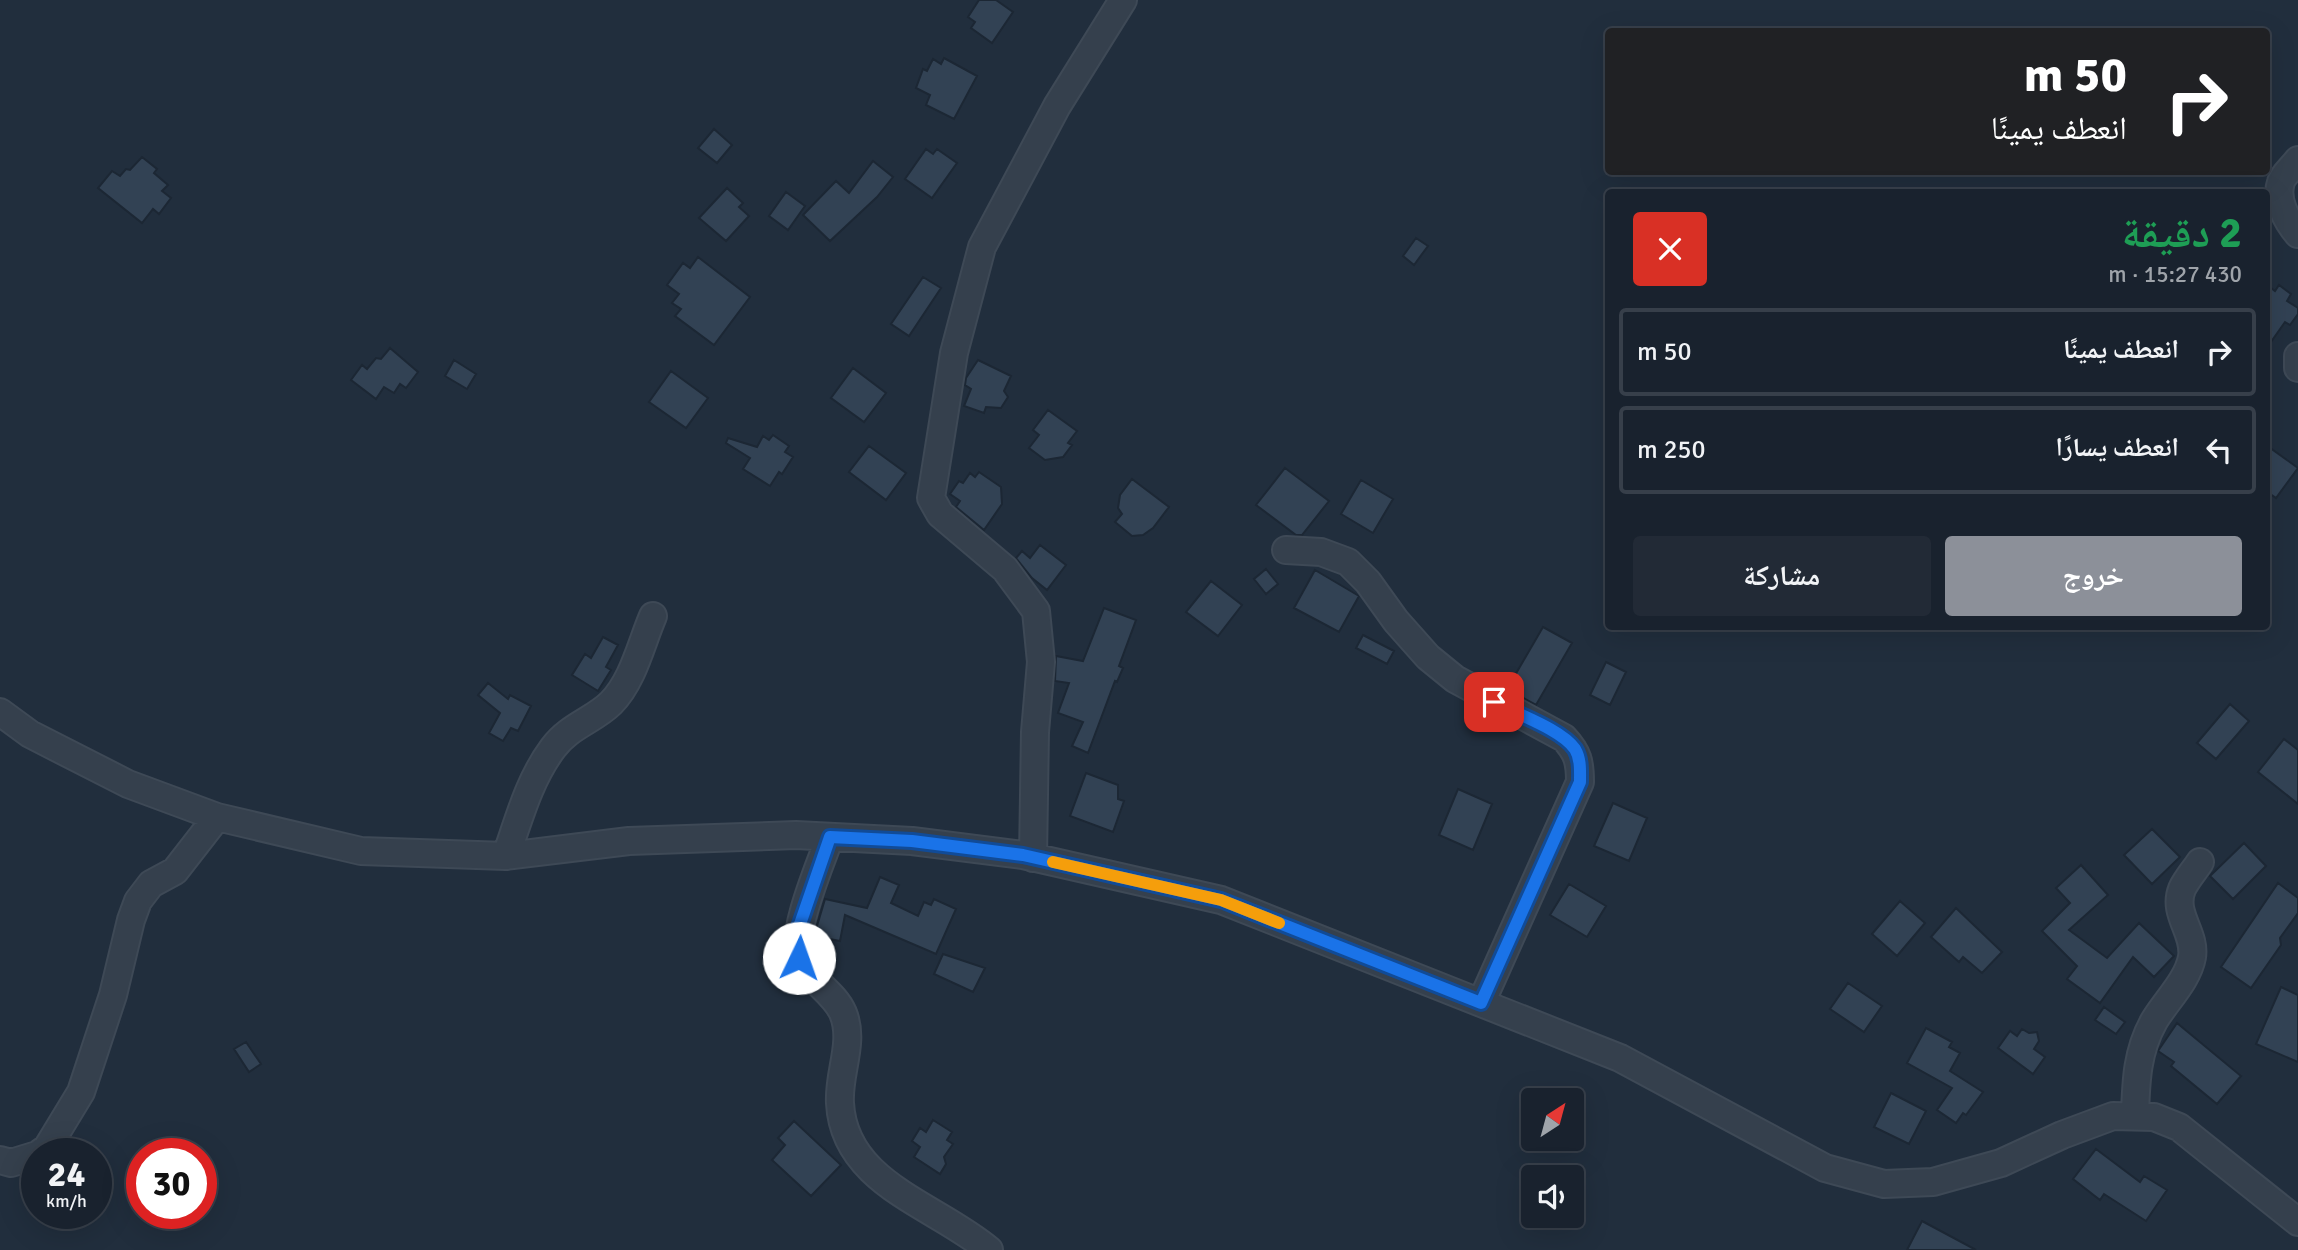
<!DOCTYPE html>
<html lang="ar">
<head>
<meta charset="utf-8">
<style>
	body { margin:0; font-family:Signika,"Noto Naskh Arabic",sans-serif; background:#222a36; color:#f1f3f6; direction:rtl; height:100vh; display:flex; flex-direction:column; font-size:26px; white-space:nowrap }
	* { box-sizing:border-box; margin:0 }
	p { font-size:23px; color:#9fa4aa }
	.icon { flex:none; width:38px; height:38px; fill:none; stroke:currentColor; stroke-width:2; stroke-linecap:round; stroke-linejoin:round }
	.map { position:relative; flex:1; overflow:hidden; direction:ltr }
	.sheet { position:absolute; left:1605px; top:189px; width:665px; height:441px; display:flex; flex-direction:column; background:#19222e; border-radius:7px; box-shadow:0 7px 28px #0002,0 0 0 2px #373f4a; direction:rtl }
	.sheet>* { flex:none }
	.banner { position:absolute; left:1605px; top:28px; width:665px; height:147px; border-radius:7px; box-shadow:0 7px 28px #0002,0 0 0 2px #373f4a; direction:rtl; background:#202124; color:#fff; overflow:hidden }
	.needle { width:46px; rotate:36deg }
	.tools { position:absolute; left:1521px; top:1088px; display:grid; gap:14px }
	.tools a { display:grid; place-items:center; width:63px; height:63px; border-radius:7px; background:#19222e; box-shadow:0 7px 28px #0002,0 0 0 2px #373f4a; font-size:35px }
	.speed { position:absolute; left:21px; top:1138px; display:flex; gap:14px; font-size:35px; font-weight:700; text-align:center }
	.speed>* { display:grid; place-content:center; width:91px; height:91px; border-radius:50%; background:#19222e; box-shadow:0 7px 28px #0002,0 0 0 2px #373f4a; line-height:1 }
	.speed small { font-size:18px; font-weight:400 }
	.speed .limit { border:10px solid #d22; background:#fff; color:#111 }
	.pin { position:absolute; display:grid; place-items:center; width:60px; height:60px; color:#fff; margin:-30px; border-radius:14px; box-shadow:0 4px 10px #0006 }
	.me { position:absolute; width:77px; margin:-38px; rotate:3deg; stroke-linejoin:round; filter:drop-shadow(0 0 5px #0008) }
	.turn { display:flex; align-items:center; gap:24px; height:147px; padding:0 28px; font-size:32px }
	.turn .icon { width:91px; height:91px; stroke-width:2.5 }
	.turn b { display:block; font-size:49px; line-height:60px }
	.round { display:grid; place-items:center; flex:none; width:74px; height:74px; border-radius:7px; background:#222a36 }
	.head { display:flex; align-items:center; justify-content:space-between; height:119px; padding:0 28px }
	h1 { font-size:42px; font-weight:700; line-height:52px; color:#1e9e55 }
	.action { display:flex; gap:14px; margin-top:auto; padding:14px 28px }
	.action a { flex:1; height:80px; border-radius:7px; background:#8c9099; color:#fff; font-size:28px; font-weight:700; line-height:80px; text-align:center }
	.action a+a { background:#222a36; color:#f1f3f6 }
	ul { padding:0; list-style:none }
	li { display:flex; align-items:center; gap:21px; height:88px; margin:0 14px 10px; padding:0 14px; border:4px solid #373f4a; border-radius:7px }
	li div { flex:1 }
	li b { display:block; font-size:26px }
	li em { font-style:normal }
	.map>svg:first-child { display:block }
	.building { fill:#324254; stroke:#1c2734; stroke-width:2 }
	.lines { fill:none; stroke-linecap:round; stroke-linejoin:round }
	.minor-casing { stroke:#3e4956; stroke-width:30 }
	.minor { stroke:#35404d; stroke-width:26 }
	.route-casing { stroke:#114b97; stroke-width:18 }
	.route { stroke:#1a73e8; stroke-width:12 }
	.slow { stroke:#f59e0b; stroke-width:12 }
</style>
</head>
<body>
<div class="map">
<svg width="2298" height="1250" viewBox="0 0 2298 1250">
	<rect width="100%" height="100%" fill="#212e3d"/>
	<path class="building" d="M979 0H996L1013 12 992 43 971 28 975 22 968 17Z
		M944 58 977 76 954 119 926 105 930 95 916 88 923 69 927 71 933 59 941 64Z
		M714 129 732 145 717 163 698 148Z
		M926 149 933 154 937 149 957 163 932 198 905 179Z
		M142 157 157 169 154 173 168 185 162 191 171 198 159 214 153 209 142 223 98 188 112 171 120 176 126 169 130 170Z
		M873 161 893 177 877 197 830 241 803 215 836 181 849 193Z
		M727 188 743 203 739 207 749 216 726 241 699 218Z
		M786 192 805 206 788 230 769 216Z
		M1416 238 1428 246 1414 265 1403 256Z
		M698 257 750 297 714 345 675 316 681 309 672 303 679 294 667 285 683 263 690 268Z
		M923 277 941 288 909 336 891 324Z
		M2266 284 2275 291 2279 285 2291 294 2287 301 2298 308V314L2290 325 2285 322 2266 349Z
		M390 348 418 372 406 388 400 384 394 393 384 387 376 399 351 380 362 365 367 369 376 358 381 359Z
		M454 360 476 374 467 389 445 376Z
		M978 360 1011 376 1004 391 1008 397 1001 408 986 407 984 413 964 406 971 389 965 385 966 378Z
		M853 368 886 393 864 422 831 398Z
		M671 371 708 398 686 428 649 402Z
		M1048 410 1077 431 1068 443 1072 445 1063 457 1045 460 1029 448 1039 435 1033 430Z
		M773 435 789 446 785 452 793 457 782 474 779 472 770 486 743 469 750 458 726 443 728 438 757 447 763 436 769 440Z
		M2266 445 2298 468 2276 498 2266 491Z
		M869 446 906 473 886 500 849 472Z
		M1285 468 1329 501 1302 535H1296L1256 505Z
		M979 472 1001 487 1002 504 984 530 956 507 960 501 950 494 959 481 963 483 970 473 975 477Z
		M1132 479 1169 507 1153 528 1143 535 1132 536 1115 522 1122 514 1118 508 1120 495Z
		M1361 480 1393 499 1373 533 1341 514Z
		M1040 545 1066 565 1047 590 1032 578 1016 558 1022 551 1030 558Z
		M1266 569 1278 584 1266 594 1254 579Z
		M1315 570 1359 596 1339 632 1294 608Z
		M1211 581 1242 605 1218 636 1186 612Z
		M1104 608 1136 620 1119 666 1123 668 1117 682 1115 681 1088 753 1072 746 1083 722 1058 713 1069 683 1055 681 1056 656 1083 661Z
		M1543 627 1572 643 1536 705 1507 689Z
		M1363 635 1394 651 1387 664 1356 648Z
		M603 637 618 645 606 667 611 670 598 691 572 675 585 654 591 658Z
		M1606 662 1626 672 1610 705 1590 695Z
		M488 683 508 699 510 695 531 706 518 731 511 728 503 741 489 733 500 713 478 695Z
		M2230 704 2249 721 2216 759 2197 743Z
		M2284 739 2298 750V804L2258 772Z
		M1086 773 1118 785V799L1124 801 1113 832 1070 816Z
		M1458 789 1492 804 1473 850 1439 835Z
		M1613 803 1647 818 1629 861 1594 846Z
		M2152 829 2180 857 2152 884 2124 855Z
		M2244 843 2266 866 2233 899 2210 876Z
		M2081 865 2108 895 2069 930 2107 958 2139 923 2174 956 2154 977 2133 957 2100 1003 2067 979 2077 966 2042 931 2070 903 2056 888Z
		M880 877 899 885 891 903 918 916 924 902 931 905 934 899 956 909 936 954 845 915 840 941 814 936 825 899 867 908Z
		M2278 883 2298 898V913L2280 938 2281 945 2251 988 2221 967Z
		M1569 884 1606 906 1587 937 1550 915Z
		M1900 901 1925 923 1897 956 1872 934Z
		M1956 908 2002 952 1982 973 1963 957 1959 962 1931 937Z
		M943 954 985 968 973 992 934 974Z
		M1848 983 1882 1006 1864 1032 1830 1009Z
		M2281 987 2298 995V1062L2256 1044Z
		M2104 1007 2125 1022 2116 1034 2095 1020Z
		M2177 1023 2241 1076 2217 1104 2171 1066 2174 1062 2158 1051Z
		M1926 1028 1952 1042 1949 1047 1960 1053 1950 1071 1983 1092 1966 1115 1963 1113 1956 1123 1937 1110 1952 1088 1907 1063Z
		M2022 1029 2029 1033 2037 1032 2039 1041 2034 1049 2045 1057 2033 1074 1998 1048 2010 1031 2017 1036Z
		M246 1042 261 1064 249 1072 234 1049Z
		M1891 1093 1926 1111 1909 1144 1874 1127Z
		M933 1120 952 1132 947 1140 953 1144 944 1157 946 1164 940 1174 914 1157 920 1147 912 1141 920 1128 926 1132Z
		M794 1121 841 1165 811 1196 772 1160 785 1145 778 1138Z
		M2096 1149 2140 1182 2144 1176 2167 1190 2146 1221 2104 1194 2100 1200 2073 1179Z
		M1922 1221 1976 1250H1907Z"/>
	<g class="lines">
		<g class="minor-casing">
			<path id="minor" d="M2298 160C2293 167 2283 175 2281 182 2275 200 2287 221 2298 234
				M2298 356V368
				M1286 550 1321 552 1348 562 1368 582 1396 621 1428 657 1455 679 1564 738C1578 753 1580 762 1580 782L1481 1003
				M0 712 30 734 128 784 217 817 361 851 506 856 629 841 796 835 912 841 1023 855 1221 900 1620 1058 1825 1168 1884 1184 1933 1182 2001 1163 2062 1135 2113 1116 2154 1117 2179 1127 2298 1222
				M830 837C821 862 789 936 800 960 809 980 834 992 843 1013 855 1042 838 1073 840 1103 844 1184 936 1205 989 1250
				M506 856C519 819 529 780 553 748 569 726 594 720 611 703 633 681 641 644 653 616
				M1033 858 1035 732 1041 662 1036 611 1005 569 940 514 931 498 954 353 982 247 1057 106 1123 0
				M2135 1115C2136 1081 2137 1051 2154 1021 2166 1001 2188 980 2192 957 2196 933 2172 914 2182 889 2186 880 2194 871 2200 862
				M40 1153 47 1148 81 1092 113 995 131 920 138 901 151 884 175 871 217 817
				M0 1160 11 1163 37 1155"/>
		</g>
		<use href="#minor" class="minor"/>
	</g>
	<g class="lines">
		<g class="route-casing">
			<path id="route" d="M799 958 798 930 830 837 912 841 1023 855 1221 900 1481 1003 1580 782C1580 771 1581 759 1575 749 1561 729 1516 714 1494 702"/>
		</g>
		<use href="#route" class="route"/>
		<path class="slow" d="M1053 862 1221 900 1279 923"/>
	</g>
</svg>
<div class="tools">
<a><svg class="needle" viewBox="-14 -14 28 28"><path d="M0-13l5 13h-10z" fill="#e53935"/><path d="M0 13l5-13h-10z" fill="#9fa4aa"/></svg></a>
<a><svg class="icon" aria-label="sound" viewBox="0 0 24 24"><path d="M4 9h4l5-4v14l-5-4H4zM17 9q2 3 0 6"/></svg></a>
</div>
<div class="speed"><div>24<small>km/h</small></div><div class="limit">30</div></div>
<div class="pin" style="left:1494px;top:702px;background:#d93025"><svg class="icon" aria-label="arrive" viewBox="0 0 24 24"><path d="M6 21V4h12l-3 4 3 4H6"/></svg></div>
<svg class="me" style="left:799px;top:958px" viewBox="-20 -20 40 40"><circle r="19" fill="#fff"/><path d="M0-13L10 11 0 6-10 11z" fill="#1a73e8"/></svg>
<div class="banner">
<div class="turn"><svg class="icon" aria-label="right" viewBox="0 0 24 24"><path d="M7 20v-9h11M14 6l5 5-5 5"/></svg><div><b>50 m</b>انعطف يمينًا</div></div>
</div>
<section class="sheet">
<div class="head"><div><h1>2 دقيقة</h1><p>430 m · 15:27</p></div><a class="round" style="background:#d93025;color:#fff"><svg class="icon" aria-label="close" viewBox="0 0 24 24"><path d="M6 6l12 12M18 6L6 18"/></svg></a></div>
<ul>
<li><svg class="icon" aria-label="right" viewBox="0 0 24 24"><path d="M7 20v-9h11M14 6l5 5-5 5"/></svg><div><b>انعطف يمينًا</b></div><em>50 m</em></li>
<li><svg class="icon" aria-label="left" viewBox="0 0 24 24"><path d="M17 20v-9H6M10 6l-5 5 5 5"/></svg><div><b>انعطف يسارًا</b></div><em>250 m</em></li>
</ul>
<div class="action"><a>خروج</a><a>مشاركة</a></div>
</section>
</div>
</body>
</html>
